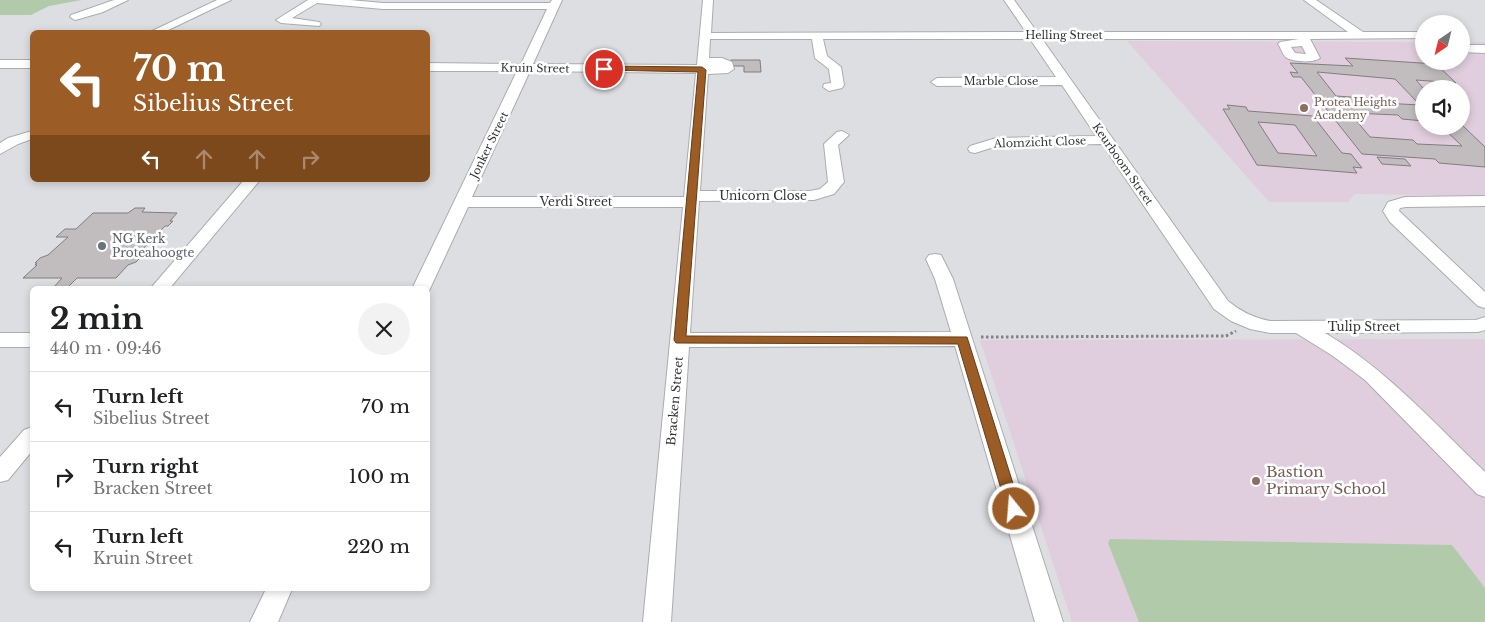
<!DOCTYPE html>
<html lang="en">
<head>
<meta charset="utf-8">
<style>
	body { margin:0; font-family:"Libre Baskerville",serif; background:#f2f2f2; color:#202124; height:100vh; display:flex; flex-direction:column; font-size:19px; white-space:nowrap }
	* { box-sizing:border-box; margin:0 }
	p { font-size:16px; color:#757577 }
	.icon { flex:none; width:28px; height:28px; fill:none; stroke:currentColor; stroke-width:2; stroke-linecap:round; stroke-linejoin:round }
	.map { position:relative; flex:1; overflow:hidden }
	.sheet { position:absolute; left:30px; top:286px; width:400px; height:305px; display:flex; flex-direction:column; background:#fff; border-radius:8px; box-shadow:0 2px 8px #0003 }
	.sheet>* { flex:none }
	.top-card { position:absolute; left:30px; top:30px; width:400px; height:152px; border-radius:8px; box-shadow:0 2px 8px #0003; background:#9c5c25; color:#fff; overflow:hidden }
	.needle { width:32px; rotate:215deg }
	.controls { position:absolute; left:1415px; top:15px; display:grid; gap:10px }
	.controls a { display:grid; place-items:center; width:55px; height:55px; border-radius:50%; background:#fff; box-shadow:0 2px 8px #0003; font-size:25px }
	.pin { position:absolute; display:grid; place-items:center; width:42px; height:42px; color:#fff; margin:-21px; border:2px solid #fff; border-radius:50%; box-shadow:0 1px 5px #0007 }
	.me { position:absolute; width:55px; margin:-28px; rotate:343deg; stroke-linejoin:round; filter:drop-shadow(0 0 4px #0008) }
	.turn { display:flex; align-items:center; gap:18px; height:105px; padding:0 20px; font-size:22px }
	.turn .icon { width:65px; height:65px; stroke-width:2.5 }
	.turn b { display:block; font-size:35px; line-height:42px }
	.lanes { display:flex; align-items:center; height:48px; padding:0 20px; background:#0003; justify-content:center; gap:25px; direction:ltr }
	.lanes .off { opacity:.35 }
	.round { display:grid; place-items:center; flex:none; width:52px; height:52px; border-radius:26px; background:#f2f2f2 }
	.overview { display:flex; align-items:center; justify-content:space-between; height:85px; padding:0 20px }
	h1 { font-size:30px; font-weight:800; line-height:38px }
	ul { padding:0; list-style:none }
	li { display:flex; align-items:center; gap:15px; height:70px; padding:0 20px; border-top:1px solid #e0e0e0 }
	li div { flex:1 }
	li b { display:block; font-size:19px }
	li em { font-style:normal }
	.map>svg:first-child { display:block }
	.education { fill:#e0cede; fill-rule:evenodd }
	.green { fill:#b1caaa }
	.building { fill:#c1bcbe; stroke:#827d7f; fill-rule:evenodd }
	.lines { fill:none; stroke-linecap:round; stroke-linejoin:round }
	.minor-casing { stroke:#abacb0; stroke-width:2 }
	.path { stroke:#838486; stroke-width:3; stroke-dasharray:2.5 2.5; stroke-linecap:butt }
	.minor { fill:#fff; fill-rule:evenodd }
	.route { fill:#9c5c25; stroke:#653c18 }
	.education-dot { fill:#8d6e63; stroke:#fff; stroke-width:2 }
	.worship-dot { fill:#6b7280; stroke:#fff; stroke-width:2 }
	.labels { text-anchor:middle; stroke-width:5; stroke-linejoin:round; paint-order:stroke }
	.far-street-label { font-size:11px; fill:#343536; stroke:#fff }
	.far-education-label { font-size:11px; fill:#785e54; stroke:#fff; text-anchor:start }
	.street-label { font-size:12px; fill:#343536; stroke:#fff }
	.worship-label { font-size:12px; fill:#5b616d; stroke:#fff; text-anchor:start }
	.near-education-label { font-size:15px; fill:#785e54; stroke:#fff; text-anchor:start }
</style>
</head>
<body>
<div class="map">
<svg width="1485" height="622" viewBox="0 0 1485 622">
	<rect width="100%" height="100%" fill="#dddee2"/>
	<path class="education" d="M1127 41 1424 42V61H1461V42H1485V196L1355 194 1348 202H1269ZM1424 89H1461V126H1424Z
		M1485 339V622H1072L980 340Z"/>
	<path class="green" d="M0 0H82L49 6 31 15H0Z
		M1110 539 1452 545 1485 588V622H1139L1108 543Z"/>
	<path class="building" d="M1345 58 1436 64 1456 83 1416 80 1424 89V121L1402 119 1398 115 1350 113 1370 137 1413 140 1417 144 1462 146 1441 126H1461V124L1485 147V167L1439 163 1435 159 1362 154 1301 77H1293L1290 72 1298 73 1290 63 1353 66ZM1317 72 1395 79 1420 105 1382 103 1379 99 1336 96Z
		M731 60H760L761 72H744V66H731Z
		M1227 105 1246 107 1248 111 1313 116 1342 153 1351 154 1362 168 1353 167 1357 173 1257 165 1223 109H1230ZM1258 122 1295 125 1317 156 1278 153Z
		M1377 157 1405 159 1411 166 1382 164Z
		M135 208H145L142 212 177 213 170 221H173L168 226H165L137 255H140L138 258H140L136 262 128 265 116 278H77L67 288H53L62 278H23L37 265H35L37 263H35L40 258 48 255 68 237H56L65 229H76L93 213H128Z"/>
	<g class="lines">
		<g class="minor-casing">
			<path id="minor" d="M114 0H128L103 12 79 19 75 20 70 17 71 15Z
				M217 0H231L164 32H150Z
				M308 0H350L383 3H550L552 0H562L533 64 697 65 703 0H713L711 33 1026 32 1004 0H1014L1037 32H1348L1304 0H1316L1363 32H1424V38L1310 39 1320 58C1314 63 1295 62 1287 58 1283 56 1281 48 1278 44L1280 42 1299 39H1042L1228 301C1240 311 1254 318 1270 321L1476 320 1485 317V330L1478 332 1325 333C1386 369 1434 423 1485 472V497L1477 494 1365 380 1333 356 1296 333H1270L1250 329 1231 321 1214 309 1102 144 997 146 975 153 970 152 968 149 970 146 996 138 1096 136 1062 85 937 86 931 82 937 78 1056 77 1030 39H823L827 56 841 67 844 85 842 88 829 91 823 87 824 84 831 83 829 69 815 58 812 39H710L709 58H722L732 62 734 69 728 73 708 74 700 191H810L820 189 828 182 824 144 837 132 842 131 849 135 838 145 844 182 834 194 814 200 699 201 690 333 951 332 935 279 926 259 929 255 935 254 941 255 953 279 1063 622H1035L955 346 689 347 671 622H643L683 207H468L428 293V289H412L517 71H428V63L521 64 547 9H383L317 3 292 18 319 22 321 24 319 26 281 23 276 20ZM1302 46 1306 54 1295 53 1291 47ZM530 71 696 73 684 197H472Z
				M1461 45H1485V53L1461 52Z
				M0 60H32V68H0Z
				M32 131V139L18 144 0 154V143L8 138Z
				M244 180H260L169 289H150Z
				M1485 196V206L1406 207 1400 208 1399 211 1485 292V308L1478 306 1390 222 1383 211 1388 202 1405 197Z
				M0 333H32V347H0Z
				M32 427V451L8 480 0 482V457L24 430Z
				M266 589H292L278 622H250Z"/>
		</g>
		<path class="path" d="M981 337 1226 336 1236 331"/>
		<use href="#minor" class="minor"/>
	</g>
	<path class="route" d="M604 66 702 67 706 70 686 336 967 337 1021 509 1019 513 1014 515 1009 513 1007 509 958 344 676 343 674 340 698 72 602 70 600 69Z"/>
	<g class="education-dot">
		<circle cx="1304" cy="108" r="5"/>
		<circle cx="1256" cy="481" r="5"/>
	</g>
	<circle class="worship-dot" cx="102" cy="246" r="5"/>
	<g class="labels">
		<g class="far-street-label">
			<text x="1064" y="39">Helling Street</text>
			<text transform="translate(535 68) rotate(1)" y="4">Kruin Street</text>
			<text x="1001" y="85">Marble Close</text>
			<text transform="translate(1040 142) rotate(-2)" y="4">Alomzicht Close</text>
			<text transform="translate(489 145) rotate(-64)" y="4">Jonker Street</text>
			<text transform="translate(1123 164) rotate(55)" y="4">Keurboom Street</text>
		</g>
		<g class="far-education-label">
			<text x="1314" y="106">Protea Heights<tspan x="1314" dy="13">Academy</tspan></text>
		</g>
		<g class="street-label">
			<text x="763" y="200">Unicorn Close</text>
			<text x="576" y="206">Verdi Street</text>
			<text x="1364" y="331">Tulip Street</text>
			<text transform="translate(675 401) rotate(-85)" y="4">Bracken Street</text>
		</g>
		<g class="worship-label">
			<text x="112" y="243">NG Kerk<tspan x="112" dy="14">Proteahoogte</tspan></text>
		</g>
		<g class="near-education-label">
			<text x="1266" y="477">Bastion<tspan x="1266" dy="17">Primary School</tspan></text>
		</g>
	</g>
</svg>
<div class="controls">
<a><svg class="needle" viewBox="-14 -14 28 28"><path d="M0-13l5 13h-10z" fill="#e53935"/><path d="M0 13l5-13h-10z" fill="#757577"/></svg></a>
<a><svg class="icon" aria-label="sound" viewBox="0 0 24 24"><path d="M4 9h4l5-4v14l-5-4H4zM17 9q2 3 0 6"/></svg></a>
</div>
<div class="pin" style="left:604px;top:69px;background:#d93025"><svg class="icon" aria-label="arrive" viewBox="0 0 24 24"><path d="M6 21V4h12l-3 4 3 4H6"/></svg></div>
<svg class="me" style="left:1014px;top:509px" viewBox="-20 -20 40 40"><circle r="17" fill="#9c5c25" stroke="#fff" stroke-width="3"/><path d="M0-11L8 9 0 5-8 9z" fill="#fff"/></svg>
<div class="top-card">
<div class="turn"><svg class="icon" aria-label="left" viewBox="0 0 24 24"><path d="M17 20v-9H6M10 6l-5 5 5 5"/></svg><div><b>70 m</b>Sibelius Street</div></div>
<div class="lanes"><svg class="icon" aria-label="left" viewBox="0 0 24 24"><path d="M17 20v-9H6M10 6l-5 5 5 5"/></svg><svg class="icon off" aria-label="ahead" viewBox="0 0 24 24"><path d="M12 20V5M6 11l6-6 6 6"/></svg><svg class="icon off" aria-label="ahead" viewBox="0 0 24 24"><path d="M12 20V5M6 11l6-6 6 6"/></svg><svg class="icon off" aria-label="right" viewBox="0 0 24 24"><path d="M7 20v-9h11M14 6l5 5-5 5"/></svg></div>
</div>
<section class="sheet">
<div class="overview"><div><h1>2 min</h1><p>440 m · 09:46</p></div><a class="round"><svg class="icon" aria-label="close" viewBox="0 0 24 24"><path d="M6 6l12 12M18 6L6 18"/></svg></a></div>
<ul>
<li><svg class="icon" aria-label="left" viewBox="0 0 24 24"><path d="M17 20v-9H6M10 6l-5 5 5 5"/></svg><div><b>Turn left</b><p>Sibelius Street</p></div><em>70 m</em></li>
<li><svg class="icon" aria-label="right" viewBox="0 0 24 24"><path d="M7 20v-9h11M14 6l5 5-5 5"/></svg><div><b>Turn right</b><p>Bracken Street</p></div><em>100 m</em></li>
<li><svg class="icon" aria-label="left" viewBox="0 0 24 24"><path d="M17 20v-9H6M10 6l-5 5 5 5"/></svg><div><b>Turn left</b><p>Kruin Street</p></div><em>220 m</em></li>
</ul>
</section>
</div>
</body>
</html>
